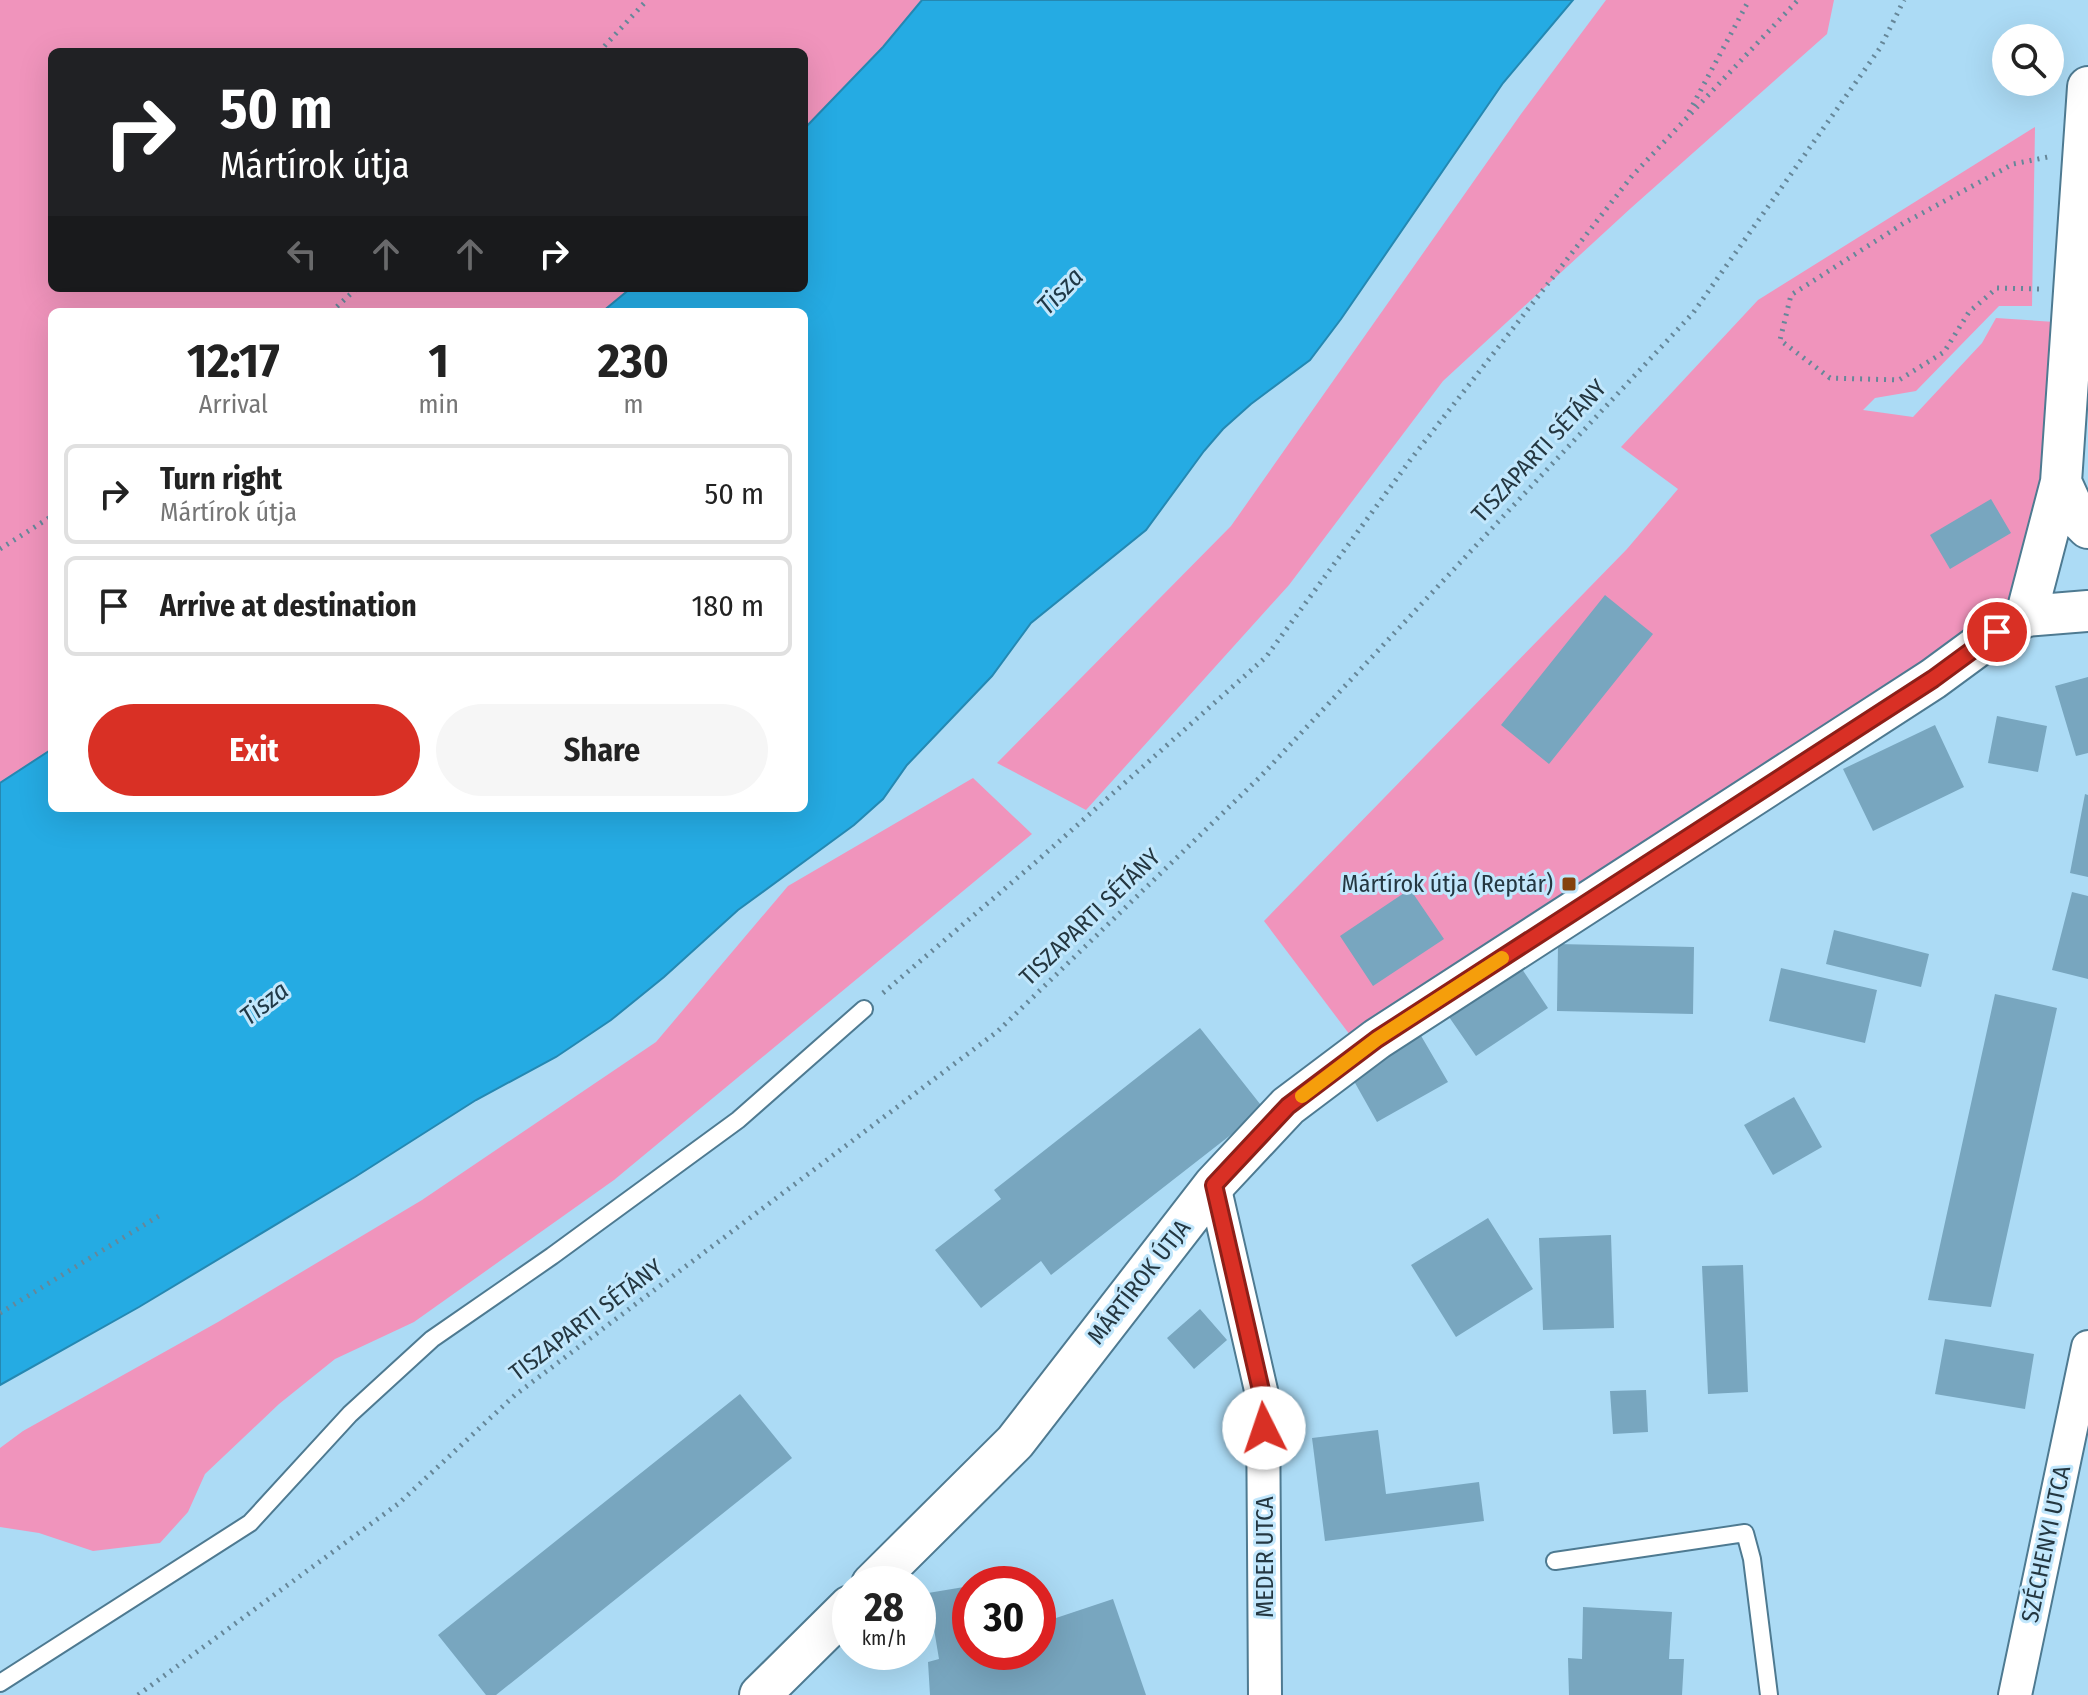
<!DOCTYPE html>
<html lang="en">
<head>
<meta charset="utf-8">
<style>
	body { margin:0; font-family:"Fira Sans Condensed",sans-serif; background:#f6f6f6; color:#222; height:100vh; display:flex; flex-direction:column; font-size:30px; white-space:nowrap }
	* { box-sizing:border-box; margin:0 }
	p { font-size:26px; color:#767676 }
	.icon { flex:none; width:44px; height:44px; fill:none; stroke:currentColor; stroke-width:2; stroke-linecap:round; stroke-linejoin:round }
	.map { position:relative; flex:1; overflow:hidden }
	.details { position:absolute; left:48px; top:308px; width:760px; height:504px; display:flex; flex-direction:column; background:#fff; border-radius:12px; box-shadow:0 8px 32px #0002 }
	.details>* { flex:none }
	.guide { position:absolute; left:48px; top:48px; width:760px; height:244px; border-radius:12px; box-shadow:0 8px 32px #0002; background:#202124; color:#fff; overflow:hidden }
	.tools { position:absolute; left:1992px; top:24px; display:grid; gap:16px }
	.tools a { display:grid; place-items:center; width:72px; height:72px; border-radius:50%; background:#fff; box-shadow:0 8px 32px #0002; font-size:40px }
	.speed { position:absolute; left:832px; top:1566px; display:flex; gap:16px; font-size:40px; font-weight:700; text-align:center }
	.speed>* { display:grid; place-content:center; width:104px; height:104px; border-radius:50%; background:#fff; box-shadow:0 8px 32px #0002; line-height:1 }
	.speed small { font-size:20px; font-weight:400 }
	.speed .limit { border:12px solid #d22; background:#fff; color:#111 }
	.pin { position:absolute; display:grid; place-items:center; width:68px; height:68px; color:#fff; margin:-34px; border:4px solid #fff; border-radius:50%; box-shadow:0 2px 8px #0007 }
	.me { position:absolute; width:88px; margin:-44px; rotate:356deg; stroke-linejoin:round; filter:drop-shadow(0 0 6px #0008) }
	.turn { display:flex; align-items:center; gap:28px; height:168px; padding:0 40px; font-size:36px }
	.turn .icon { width:104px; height:104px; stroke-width:2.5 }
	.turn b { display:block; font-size:56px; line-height:68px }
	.lanes { display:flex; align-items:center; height:76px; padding:0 40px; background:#0003; justify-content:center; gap:40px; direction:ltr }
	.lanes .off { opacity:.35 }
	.eta { display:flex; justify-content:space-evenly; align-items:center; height:136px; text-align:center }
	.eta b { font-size:48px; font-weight:700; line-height:56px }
	.cta { display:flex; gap:16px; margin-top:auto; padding:16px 40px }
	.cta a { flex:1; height:92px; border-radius:48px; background:#d93025; color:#fff; font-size:32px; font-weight:700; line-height:92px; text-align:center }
	.cta a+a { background:#f6f6f6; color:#222 }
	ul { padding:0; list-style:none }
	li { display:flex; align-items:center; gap:24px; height:100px; margin:0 16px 12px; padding:0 24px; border:4px solid #e0e0e0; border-radius:12px }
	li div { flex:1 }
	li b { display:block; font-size:30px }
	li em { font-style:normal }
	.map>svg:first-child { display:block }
	.green { fill:#f094bc }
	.water { fill:#25abe3; stroke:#2588b2; stroke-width:2 }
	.building { fill:#78a6bf }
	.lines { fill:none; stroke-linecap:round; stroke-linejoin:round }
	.service-casing { stroke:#4e7a91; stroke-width:20 }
	.minor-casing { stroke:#4e7a91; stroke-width:36 }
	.tertiary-casing { stroke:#4e7a91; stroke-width:44 }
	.path { stroke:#668799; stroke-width:5; stroke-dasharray:2 6; stroke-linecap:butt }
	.service { stroke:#fff; stroke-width:16 }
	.minor { stroke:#fff; stroke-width:32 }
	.tertiary { stroke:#fff; stroke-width:40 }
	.route-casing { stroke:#8d1f18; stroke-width:20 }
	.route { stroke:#d93025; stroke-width:14 }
	.slow { stroke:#f59e0b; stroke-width:14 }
	.poi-dot { fill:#84420e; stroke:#c2e7fc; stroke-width:3 }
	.labels { text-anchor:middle; stroke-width:6; stroke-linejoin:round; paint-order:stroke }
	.street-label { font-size:24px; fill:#243741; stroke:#c2e7fc }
	.poi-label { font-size:24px; fill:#243741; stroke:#c2e7fc; text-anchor:end }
	.water-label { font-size:26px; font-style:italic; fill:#203947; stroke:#c2e7fc }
</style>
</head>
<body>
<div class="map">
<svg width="2088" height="1695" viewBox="0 0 2088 1695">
	<rect width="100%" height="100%" fill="#acdbf5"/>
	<path class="green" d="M0 0H922L883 47 804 129V52H52V288H631L602 312H52V749L0 783Z
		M1606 0H1834L1827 34 1631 208 1443 381 1289 585 1086 810 997 763 1231 526 1521 114Z
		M2035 127 2032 306H1999L1916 391 1875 398 1863 410 1913 417 1982 343 1996 318 2070 323 2026 616 1350 1035 1264 921 1627 549 1678 489 1621 447 1758 300Z
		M973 778 1032 834 614 1180 414 1322 335 1359 279 1404 205 1474 188 1512 160 1543 93 1551 39 1533 0 1527V1448L23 1431 218 1322 422 1200 656 1042 788 886Z"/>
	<path class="water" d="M922 0H1573L1503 83 1341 319 1310 360 1251 404 1223 429 1204 451 1146 530 1031 623 992 676 907 765 883 799 854 825 738 910 664 977 611 1020 556 1057 476 1100 355 1177 139 1307 0 1385V783L52 749V808H804V312H602L631 288H804V129L883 47Z"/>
	<path class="building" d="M1991 499 2011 533 1950 569 1930 535Z
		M1605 595 1653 634 1549 764 1501 725Z
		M2088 677V753L2076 756 2055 686Z
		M1997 716 2047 726 2038 772 1988 763Z
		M1935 725 1964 787 1873 831 1843 769Z
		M2085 794 2088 795V877L2070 873Z
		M1410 889 1444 939 1373 986 1340 936Z
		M2072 892 2088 896V979L2052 970Z
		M1834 930 1929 954 1921 987 1826 964Z
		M1558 944 1694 947 1693 1014 1557 1011Z
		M1520 966 1548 1008 1476 1056 1447 1014Z
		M1781 968 1877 990 1865 1043 1769 1021Z
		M1995 994 2057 1008 1991 1307 1928 1300Z
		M1200 1028 1264 1109 1051 1275 1041 1261 981 1308 935 1250 1001 1199 994 1190Z
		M1420 1034 1448 1082 1377 1122 1350 1074Z
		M1794 1097 1822 1147 1773 1175 1744 1125Z
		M1488 1218 1533 1289 1456 1337 1411 1265Z
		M1611 1235 1614 1328 1543 1330 1539 1238Z
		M1743 1265 1748 1392 1708 1394 1702 1266Z
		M1200 1309 1227 1340 1194 1369 1167 1338Z
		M1945 1339 2034 1354 2025 1409 1935 1394Z
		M1646 1390 1648 1432 1613 1434 1610 1391Z
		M740 1394 792 1458 496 1695H486L438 1635Z
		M1378 1430 1386 1494 1479 1482 1484 1521 1325 1541 1312 1438Z
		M970 1586V1652H1038V1624L1113 1599 1146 1695H930L928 1662 939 1659 928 1593Z
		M1583 1607 1672 1612 1669 1659H1684L1682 1695H1569L1568 1658 1582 1659Z"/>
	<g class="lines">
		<g class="service-casing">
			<path id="service" d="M1555 1561 1745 1533 1752 1559 1769 1695
				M0 1683 250 1523 350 1414 432 1339 552 1256 738 1120 864 1009"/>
		</g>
		<g class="minor-casing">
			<path id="minor" d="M1214 1185 1263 1399 1265 1695
				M2015 1695 2088 1347"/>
		</g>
		<g class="tertiary-casing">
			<path id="tertiary" d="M2061 482 2077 517 2088 528
				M2026 616 2061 482 2088 87
				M872 1584 1015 1442 1214 1185 1288 1106 1377 1039 1933 679 1997 632 2026 616 2088 611
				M760 1695 850 1606"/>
		</g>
		<path class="path" d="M599 52 647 0
			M1689 112 1749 0
			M2039 289 1997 288 1969 312 1944 352 1899 380 1830 378 1780 340 1791 295 1904 223 2013 164 2048 157
			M331 312 357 288
			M0 549 52 516
			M883 993 1037 861 1266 657 1411 459 1632 176 1798 0
			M0 1313 162 1214
			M138 1695 398 1504 515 1395 998 1031 1261 776 1693 313 1880 48 1904 0"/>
		<use href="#service" class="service"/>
		<use href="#minor" class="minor"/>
		<use href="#tertiary" class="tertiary"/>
	</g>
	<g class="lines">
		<g class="route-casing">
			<path id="route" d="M1264 1428 1263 1399 1214 1185 1288 1106 1377 1039 1933 679 1997 632"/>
		</g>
		<use href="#route" class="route"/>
		<path class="slow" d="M1302 1096 1377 1039 1502 958"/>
	</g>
	<rect class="poi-dot" x="1561" y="876" width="16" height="16" rx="4"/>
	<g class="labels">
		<g class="street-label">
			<text transform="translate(1539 451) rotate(-47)" y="8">TISZAPARTI SÉTÁNY</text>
			<text transform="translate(1090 917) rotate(-44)" y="8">TISZAPARTI SÉTÁNY</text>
			<text transform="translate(1139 1282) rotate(-52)" y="8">MÁRTÍROK ÚTJA</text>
			<text transform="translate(586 1320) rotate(-37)" y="8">TISZAPARTI SÉTÁNY</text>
			<text transform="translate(2046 1544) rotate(-78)" y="8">SZÉCHENYI UTCA</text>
			<text transform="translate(1265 1557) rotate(-90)" y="8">MEDER UTCA</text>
		</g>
		<g class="poi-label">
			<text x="1553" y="892">Mártírok útja (Reptár)</text>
		</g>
		<g class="water-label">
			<text transform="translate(1060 291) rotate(-46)" y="9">Tisza</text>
			<text transform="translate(264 1003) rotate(-38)" y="9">Tisza</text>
		</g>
	</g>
</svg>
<div class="tools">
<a><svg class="icon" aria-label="search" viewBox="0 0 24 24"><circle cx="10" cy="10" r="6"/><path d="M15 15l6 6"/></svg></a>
</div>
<div class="speed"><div>28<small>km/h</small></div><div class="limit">30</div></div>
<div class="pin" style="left:1997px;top:632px;background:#d93025"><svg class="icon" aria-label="arrive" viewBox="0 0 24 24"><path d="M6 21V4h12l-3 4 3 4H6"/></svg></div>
<svg class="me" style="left:1264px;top:1428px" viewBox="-20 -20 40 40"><circle r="19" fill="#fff"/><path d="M0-13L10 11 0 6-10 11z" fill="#d93025"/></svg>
<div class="guide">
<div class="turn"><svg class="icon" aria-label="right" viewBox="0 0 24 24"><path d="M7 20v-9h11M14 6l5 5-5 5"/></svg><div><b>50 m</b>Mártírok útja</div></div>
<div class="lanes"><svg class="icon off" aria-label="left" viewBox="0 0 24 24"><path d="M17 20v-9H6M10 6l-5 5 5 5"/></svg><svg class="icon off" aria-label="ahead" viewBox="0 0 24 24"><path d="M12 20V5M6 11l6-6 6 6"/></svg><svg class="icon off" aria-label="ahead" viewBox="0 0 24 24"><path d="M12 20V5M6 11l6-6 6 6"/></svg><svg class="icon" aria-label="right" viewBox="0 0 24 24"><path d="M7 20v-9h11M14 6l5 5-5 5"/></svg></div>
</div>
<section class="details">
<div class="eta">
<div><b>12:17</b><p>Arrival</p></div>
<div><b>1</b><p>min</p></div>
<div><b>230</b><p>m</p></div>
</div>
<ul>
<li><svg class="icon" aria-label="right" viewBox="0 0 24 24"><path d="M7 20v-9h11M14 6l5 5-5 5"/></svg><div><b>Turn right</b><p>Mártírok útja</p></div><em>50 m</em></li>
<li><svg class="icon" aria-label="arrive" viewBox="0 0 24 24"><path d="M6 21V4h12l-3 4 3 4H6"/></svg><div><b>Arrive at destination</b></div><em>180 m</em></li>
</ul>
<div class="cta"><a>Exit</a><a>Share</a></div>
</section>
</div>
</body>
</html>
